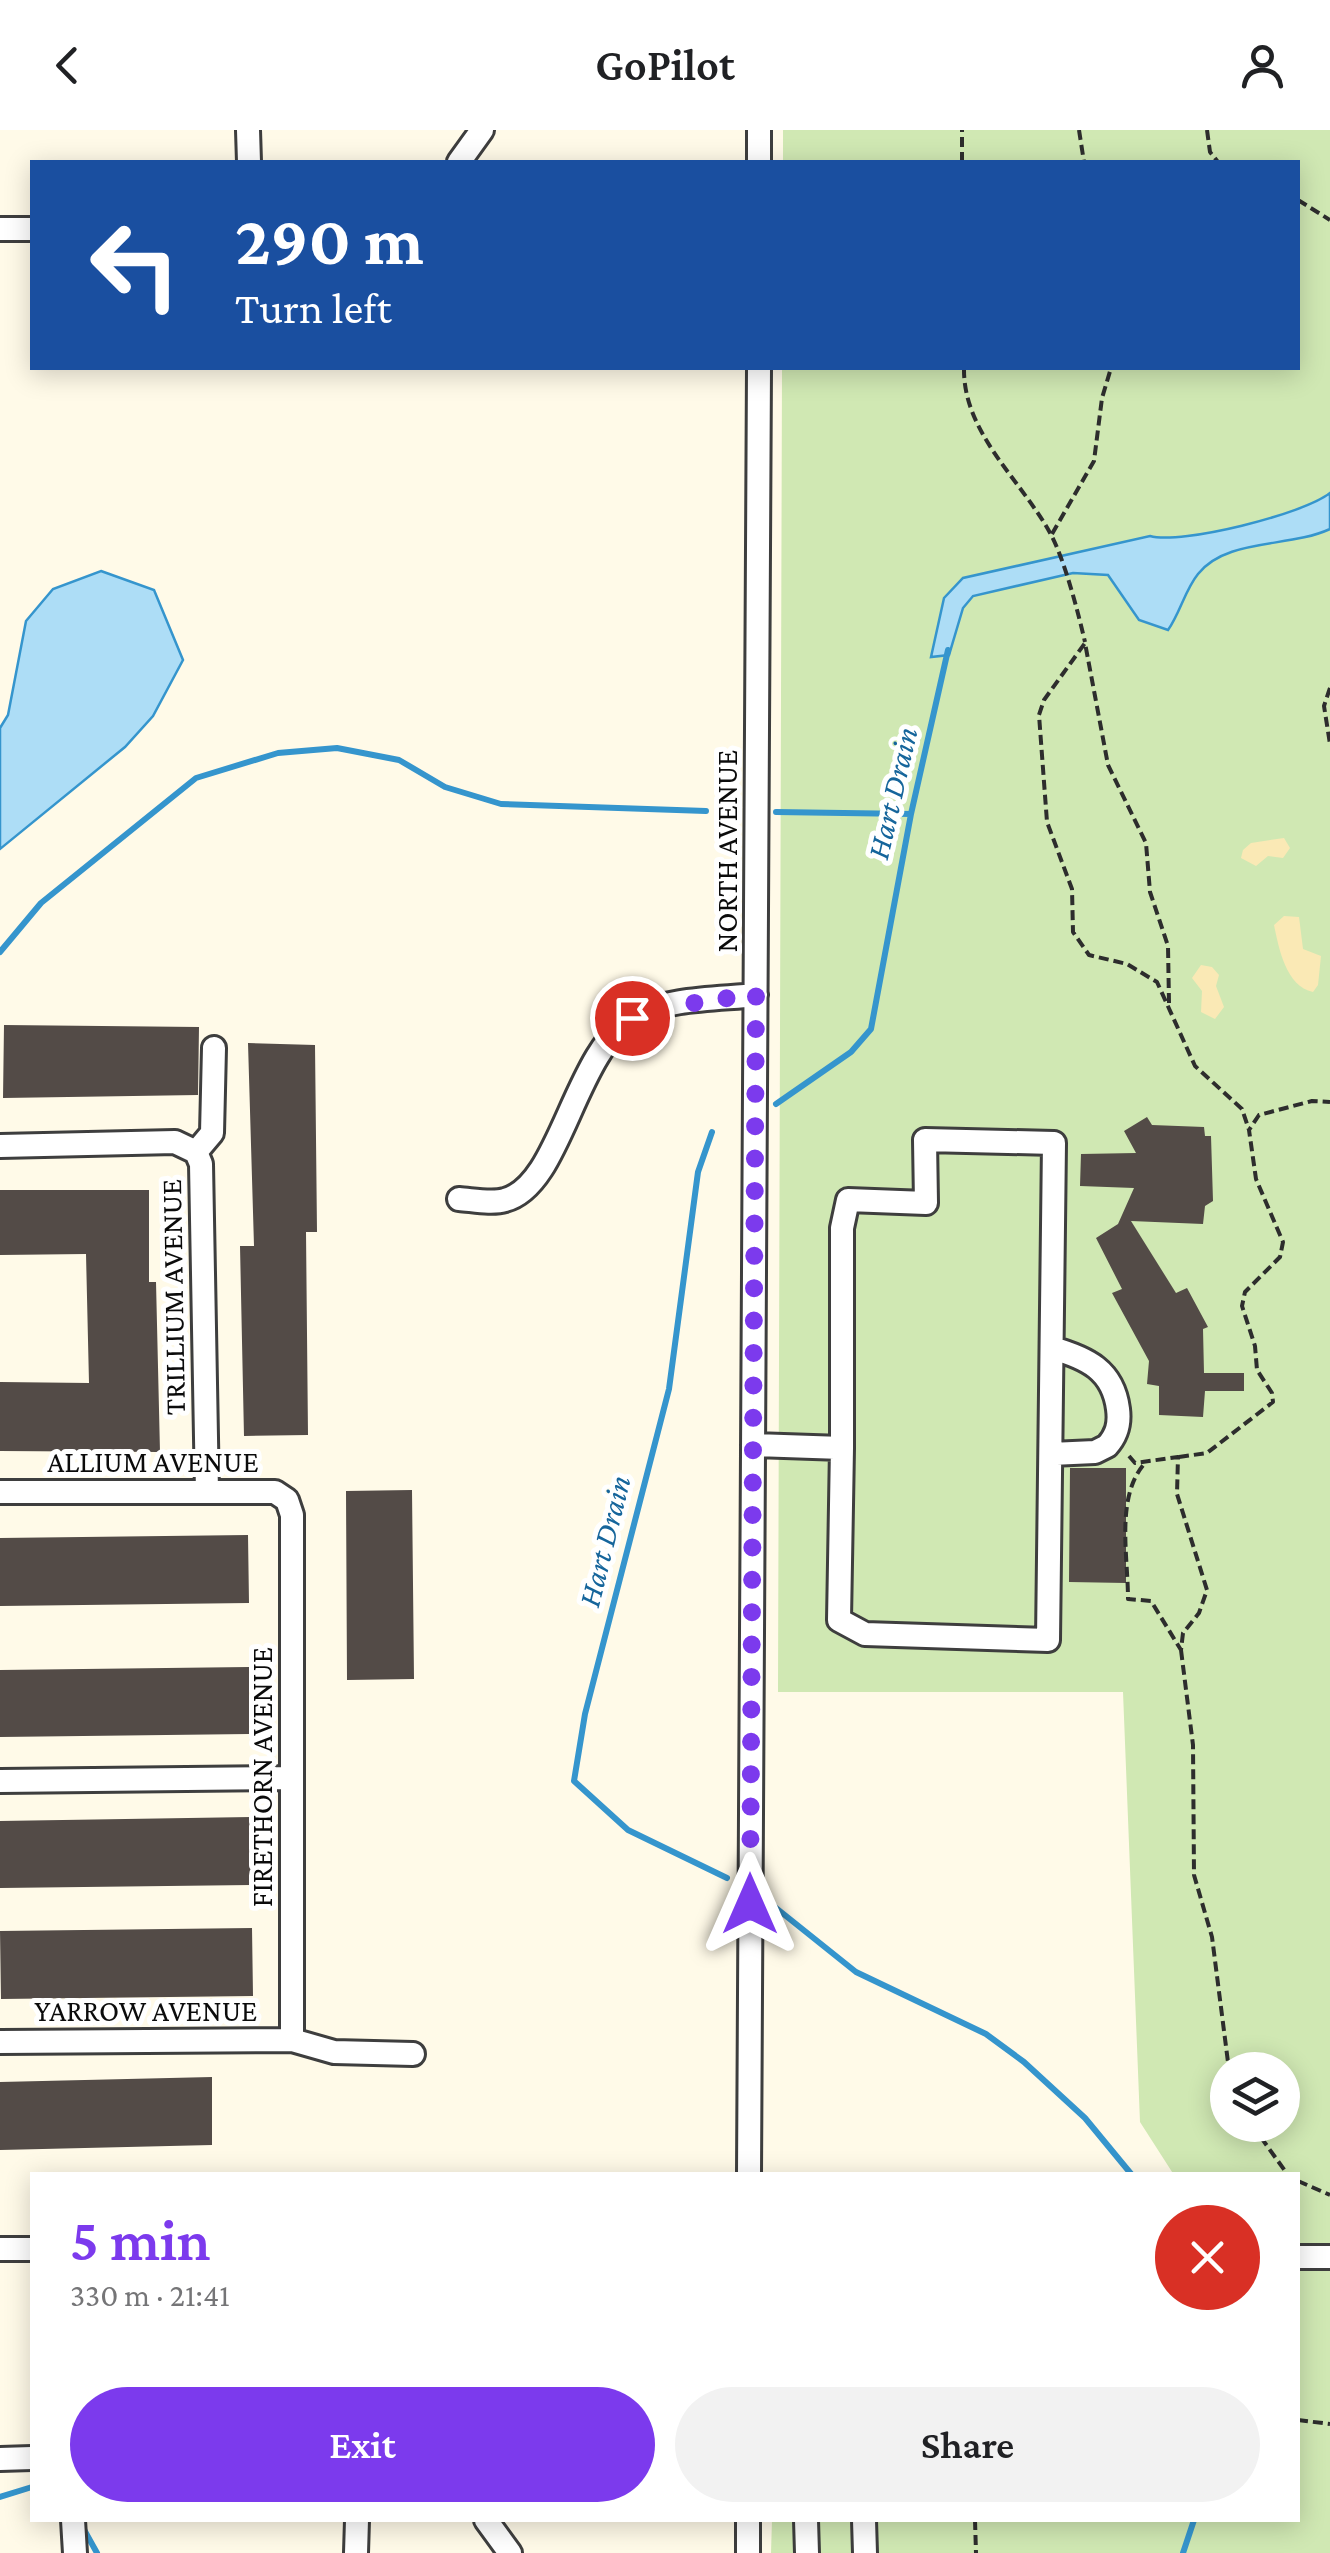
<!DOCTYPE html>
<html lang="en">
<head>
<meta charset="utf-8">
<style>
	body { margin:0; font-family:"Crimson Pro",serif; background:#f2f2f2; color:#202124; height:100vh; display:flex; flex-direction:column; font-size:38px; white-space:nowrap }
	* { box-sizing:border-box; margin:0 }
	p { font-size:32px; color:#757577 }
	.icon { flex:none; width:55px; height:55px; fill:none; stroke:currentColor; stroke-width:2; stroke-linecap:round; stroke-linejoin:round }
	.map { position:relative; flex:1; overflow:hidden }
	.side { position:absolute; left:30px; top:2042px; width:1270px; height:350px; display:flex; flex-direction:column; background:#fff; border-radius:0px; box-shadow:0 5px 25px #0003 }
	.side>* { flex:none }
	.hud { position:absolute; left:30px; top:30px; width:1270px; height:210px; border-radius:0px; box-shadow:0 5px 25px #0003; background:#1a4fa0; color:#fff; overflow:hidden }
	.buttons { position:absolute; left:1210px; top:1922px; display:grid; gap:20px }
	.buttons a { display:grid; place-items:center; width:90px; height:90px; border-radius:50%; background:#fff; box-shadow:0 5px 25px #0003; font-size:50px }
	.pin { position:absolute; display:grid; place-items:center; width:85px; height:85px; color:#fff; margin:-42px; border:5px solid #fff; border-radius:50%; box-shadow:0 2px 10px #0007 }
	.me { position:absolute; width:110px; margin:-55px; rotate:0deg; stroke-linejoin:round; filter:drop-shadow(0 0 8px #0008) }
	.turn { display:flex; align-items:center; gap:35px; height:210px; padding:0 40px; font-size:45px }
	.turn .icon { width:130px; height:130px; stroke-width:2.5 }
	.turn b { display:block; font-size:70px; line-height:85px }
	.round { display:grid; place-items:center; flex:none; width:105px; height:105px; border-radius:52px; background:#f2f2f2 }
	.overview { display:flex; align-items:center; justify-content:space-between; height:170px; padding:0 40px }
	h1 { font-size:60px; font-weight:600; line-height:75px; color:#7c3aed }
	.action { display:flex; gap:20px; margin-top:auto; padding:20px 40px }
	.action a { flex:1; height:115px; border-radius:60px; background:#7c3aed; color:#fff; font-size:40px; font-weight:600; line-height:115px; text-align:center }
	.action a+a { background:#f2f2f2; color:#202124 }
	header { display:flex; justify-content:space-between; align-items:center; height:130px; padding:0 40px; background:#fff; font-size:45px; font-weight:600 }
	.map>svg:first-child { display:block }
	.green { fill:#d0e8b3; fill-rule:evenodd }
	.sand { fill:#fae9b5 }
	.water { fill:#adddf6; stroke:#3595cd; stroke-width:2.5 }
	.lines { fill:none; stroke-linecap:round; stroke-linejoin:round }
	.stream { stroke:#3595cd; stroke-width:6 }
	.building { fill:#534b47 }
	.minor-casing { stroke:#3e3e3e; stroke-width:28 }
	.path { stroke:#2d2d2d; stroke-width:4; stroke-dasharray:10 5; stroke-linecap:butt }
	.minor { stroke:#fff; stroke-width:22 }
	.route { stroke:#7c3aed; stroke-width:18; stroke-dasharray:0 32.4 }
	.labels { text-anchor:middle; stroke-width:10; stroke-linejoin:round; paint-order:stroke }
	.street-label { font-size:30px; fill:#0b0b0b; stroke:#fff }
	.water-label { font-size:32px; font-style:italic; fill:#15659b; stroke:#fff }
</style>
</head>
<body>
<header><svg class="icon" aria-label="back" viewBox="0 0 24 24"><path d="M15 5l-7 7 7 7"/></svg>GoPilot<svg class="icon" aria-label="person" viewBox="0 0 24 24"><circle cx="12" cy="8" r="4"/><path d="M4 21q1-7 8-7t8 7"/></svg></header>
<div class="map">
<svg width="1330" height="2423" viewBox="0 0 1330 2423">
	<rect width="100%" height="100%" fill="#fffae8"/>
	<path class="green" d="M783 0H1330V2423H771L772 2390H1298V2045H1174L1140 1992 1123 1562H778L782 238H1298V32H783ZM1228 1940H1282V1995H1228Z"/>
	<path class="sand" d="M1284 708 1290 718 1283 728 1268 726 1256 736 1241 728 1243 720 1251 713Z
		M1284 786 1299 787 1303 819 1321 826 1318 855 1313 862C1286 856 1279 819 1274 795Z
		M1201 835 1212 837 1219 845 1216 856 1224 877 1215 889 1201 882 1202 861 1192 848Z"/>
	<path class="water" d="M1330 363V399C1289 418 1226 408 1198 444 1185 460 1180 483 1168 500L1139 490 1108 445 1073 443 973 466 963 478 949 525 931 527 944 468 963 448 1150 406C1181 415 1304 384 1330 363Z
		M101 441 154 460 183 530 153 586 125 617 0 719V598L8 585 26 491 53 459Z"/>
	<g class="lines">
		<path class="stream" d="M776 682 911 684
			M0 822 41 773 196 648 278 623 337 618 399 630 445 657 501 674 706 681
			M776 974 851 922 871 899 911 684 948 520
			M712 1002 698 1042 669 1259 585 1584 574 1651 628 1700 727 1748
			M766 1770 856 1842 986 1904 1024 1932 1085 1988 1132 2045
			M0 2367 32 2357
			M82 2396 97 2423
			M1183 2423 1194 2390"/>
	</g>
	<path class="building" d="M4 895 199 897 198 965 3 968Z
		M248 913 315 915 317 1102H306L308 1305 244 1306 240 1116H254Z
		M1147 987 1152 995 1204 997 1205 1006H1211L1213 1071 1205 1076 1203 1094 1131 1091 1176 1163 1187 1158 1208 1197 1203 1199 1204 1243H1244V1261H1205L1203 1287 1159 1285V1256L1147 1254 1149 1231 1112 1163 1122 1159 1096 1108 1118 1094 1134 1058 1080 1056 1081 1024 1136 1023 1124 1001Z
		M0 1060H149V1152H156L160 1322 0 1321V1252L89 1253 86 1124 0 1125Z
		M1070 1338H1126V1453L1069 1452Z
		M412 1360 414 1549 347 1550 346 1361Z
		M248 1405 249 1473 0 1476V1408Z
		M249 1537V1604L0 1607V1540Z
		M251 1687V1755L0 1758V1691Z
		M252 1798 253 1866 1 1869 0 1801Z
		M212 1947V2015L0 2020V1952Z"/>
	<g class="lines">
		<g class="minor-casing">
			<path id="minor" d="M248 0 249 32
				M759 0V32
				M459 32 482 0
				M0 99H32
				M0 1016 175 1012 196 1022
				M459 1069C473 1070 492 1074 505 1070 562 1055 573 922 635 886 667 868 719 869 756 865
				M753 1315 842 1318 839 1490 865 1504 1048 1510 1054 1013 925 1010 926 1073 848 1070 842 1098V1318
				M1051 1324 1095 1322 1107 1316C1117 1305 1120 1294 1118 1279 1113 1240 1087 1228 1052 1218
				M0 1362H275L287 1370 292 1385V1910
				M207 1362 201 1034 196 1022 212 1003 214 918
				M0 1651 292 1648
				M0 1912 292 1910 334 1922 413 1924
				M749 2045 759 238
				M0 2119H32
				M1298 2127H1330
				M0 2329 32 2328
				M73 2390 75 2423
				M486 2390 510 2423
				M806 2390 807 2423
				M864 2390 865 2423
				M356 2423 357 2390
				M748 2423V2390"/>
		</g>
		<path class="path" d="M1079 0 1084 32
			M1207 0 1210 22 1218 32
			M962 32V0
			M1298 70 1330 90
			M964 238C963 302 1019 348 1049 401 1064 427 1078 482 1085 512
			M1052 404 1094 331 1102 268 1111 238
			M1330 558 1324 576 1330 614
			M1169 873 1168 816 1150 762 1146 713 1108 635 1085 513 1044 570 1039 585 1047 692 1072 759 1073 802 1089 825 1127 834 1157 852 1195 936 1242 979 1249 1000
			M1129 1326 1135 1333 1178 1327 1177 1364 1207 1460 1199 1483 1183 1503 1181 1520 1151 1471 1128 1469C1128 1425 1115 1365 1146 1332
			M1179 1327 1207 1323 1273 1272 1272 1263 1257 1240 1255 1216 1242 1176 1245 1162 1280 1127 1283 1112 1256 1049 1249 1000 1259 985 1312 971 1330 972
			M1181 1520 1193 1615 1194 1745 1212 1807 1229 1940
			M1252 1995 1288 2045
			M1298 2051 1330 2065
			M1298 2290 1330 2294
			M975 2390 976 2423"/>
		<use href="#minor" class="minor"/>
	</g>
	<g class="lines">
		<path class="route" d="M632 888 652 879 756 864 750 1774"/>
	</g>
	<g class="labels">
		<g class="street-label">
			<text transform="translate(727 721) rotate(-90)" y="10">NORTH AVENUE</text>
			<text transform="translate(173 1167) rotate(-91)" y="10">TRILLIUM AVENUE</text>
			<text x="153" y="1342">ALLIUM AVENUE</text>
			<text transform="translate(262 1647) rotate(-90)" y="10">FIRETHORN AVENUE</text>
			<text x="146" y="1891">YARROW AVENUE</text>
		</g>
		<g class="water-label">
			<text transform="translate(892 663) rotate(-77)" y="11">Hart Drain</text>
			<text transform="translate(604 1411) rotate(-76)" y="11">Hart Drain</text>
		</g>
	</g>
</svg>
<div class="buttons">
<a><svg class="icon" aria-label="layers" viewBox="0 0 24 24"><path d="M12 4l9 5-9 5-9-5zM3 14l9 5 9-5"/></svg></a>
</div>
<div class="pin" style="left:632px;top:888px;background:#d93025"><svg class="icon" aria-label="arrive" viewBox="0 0 24 24"><path d="M6 21V4h12l-3 4 3 4H6"/></svg></div>
<svg class="me" style="left:750px;top:1774px" viewBox="-20 -20 40 40"><path d="M0-17L14 15 0 8-14 15z" fill="#7c3aed" stroke="#fff" stroke-width="4"/></svg>
<div class="hud">
<div class="turn"><svg class="icon" aria-label="left" viewBox="0 0 24 24"><path d="M17 20v-9H6M10 6l-5 5 5 5"/></svg><div><b>290 m</b>Turn left</div></div>
</div>
<section class="side">
<div class="overview"><div><h1>5 min</h1><p>330 m · 21:41</p></div><a class="round" style="background:#d93025;color:#fff"><svg class="icon" aria-label="close" viewBox="0 0 24 24"><path d="M6 6l12 12M18 6L6 18"/></svg></a></div>
<div class="action"><a>Exit</a><a>Share</a></div>
</section>
</div>
</body>
</html>
